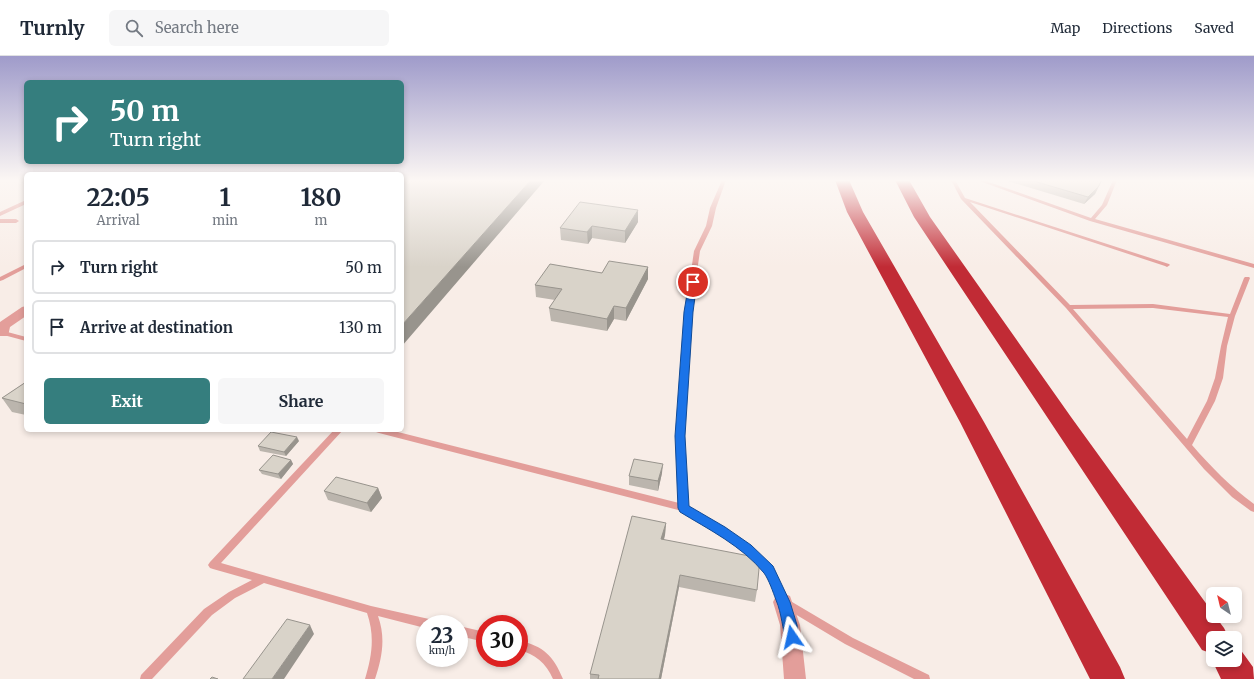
<!DOCTYPE html>
<html lang="en">
<head>
<meta charset="utf-8">
<style>
	body { margin:0; font-family:Merriweather,serif; background:#f6f6f7; color:#1f2937; height:100vh; display:flex; flex-direction:column; font-size:15px; white-space:nowrap }
	* { box-sizing:border-box; margin:0 }
	p { font-size:13px; color:#747a83 }
	.icon { flex:none; width:22px; height:22px; fill:none; stroke:currentColor; stroke-width:2; stroke-linecap:round; stroke-linejoin:round }
	.map { position:relative; flex:1; overflow:hidden }
	.drawer { position:absolute; left:24px; top:116px; width:380px; height:260px; display:flex; flex-direction:column; background:#fff; border-radius:6px; box-shadow:0 2px 6px #0003 }
	.drawer>* { flex:none }
	.banner { position:absolute; left:24px; top:24px; width:380px; height:84px; border-radius:6px; box-shadow:0 2px 6px #0003; background:#357e7e; color:#fff; overflow:hidden }
	.needle { width:26px; rotate:325deg }
	.fabs { position:absolute; left:1206px; top:531px; display:grid; gap:8px }
	.fabs a { display:grid; place-items:center; width:36px; height:36px; border-radius:6px; background:#fff; box-shadow:0 2px 6px #0003; font-size:20px }
	.speed { position:absolute; left:416px; top:559px; display:flex; gap:8px; font-size:20px; font-weight:700; text-align:center }
	.speed>* { display:grid; place-content:center; width:52px; height:52px; border-radius:50%; background:#fff; box-shadow:0 2px 6px #0003; line-height:1 }
	.speed small { font-size:10px; font-weight:400 }
	.speed .limit { border:6px solid #d22; background:#fff; color:#111 }
	.pin { position:absolute; display:grid; place-items:center; width:34px; height:34px; color:#fff; margin:-17px; border:2px solid #fff; border-radius:50%; box-shadow:0 1px 4px #0007 }
	.me { position:absolute; width:44px; margin:-22px; rotate:349deg; stroke-linejoin:round; filter:drop-shadow(0 0 3px #0008) }
	.turn { display:flex; align-items:center; gap:14px; height:84px; padding:0 20px; font-size:18px }
	.turn .icon { width:52px; height:52px; stroke-width:2.5 }
	.turn b { display:block; font-size:28px; line-height:34px }
	.eta { display:flex; justify-content:space-evenly; align-items:center; height:68px; text-align:center }
	.eta b { font-size:24px; font-weight:700; line-height:28px }
	.primary-button { display:flex; gap:8px; margin-top:auto; padding:8px 20px }
	.primary-button a { flex:1; height:46px; border-radius:6px; background:#357e7e; color:#fff; font-size:16px; font-weight:700; line-height:46px; text-align:center }
	.primary-button a+a { background:#f6f6f7; color:#1f2937 }
	ul { padding:0; list-style:none }
	li { display:flex; align-items:center; gap:12px; height:54px; margin:0 8px 6px; padding:0 12px; border:2px solid #e0e1e3; border-radius:6px }
	li div { flex:1 }
	li b { display:block; font-size:15px }
	li em { font-style:normal }
	header { display:flex; align-items:center; gap:24px; box-sizing:border-box; height:56px; padding:0 20px; background:#fff; border-bottom:1px solid #e0e1e3 }
	header strong { font-size:19px }
	nav { display:flex; gap:22px; margin-inline-start:auto; font-size:14px }
	.search { width:280px; height:36px; background:#f6f6f7; display:flex; align-items:center; gap:10px; box-sizing:border-box; padding:0 14px; border-radius:6px; color:#747a83; font-size:15px }
	.map>svg:first-child { display:block }
	.lines { fill:none; stroke-linecap:round; stroke-linejoin:round }
	.lane { fill:#e39e9a; fill-rule:evenodd }
	.street { fill:#e39e9a; fill-rule:evenodd }
	.highway { fill:#c12b35; fill-rule:evenodd }
	.wall { fill:#bbb5ad }
	.shaded-wall { fill:#98948d }
	.building { fill:#d9d3c9; stroke:#98948d }
	.route { fill:#1a73e8; stroke:#114b97 }
</style>
</head>
<body>
<header>
<strong>Turnly</strong>
<div class="search"><svg class="icon" aria-label="search" viewBox="0 0 24 24"><circle cx="10" cy="10" r="6"/><path d="M15 15l6 6"/></svg>Search here</div>
<nav><a>Map</a><a>Directions</a><a>Saved</a></nav>
</header>
<div class="map">
<svg width="1254" height="623" viewBox="0 0 1254 623">
	<rect width="100%" height="100%" fill="#f8ede7"/>
	<g class="lines">
		<path class="lane" d="M722 124H726L716 152 712 170 700 195 691 257 684 380 688 450 724 472 749 490 772 511 787 543 853 582 929 619 930 623H914L845 588 780 549 765 517 743 496 718 478 682 455 379 377 376 376 375 374H390L679 447 676 380 685 257 694 195 706 170 710 152Z
			M951 124H955L965 142 1169 208 1170 209 1167 211 1165 210 970 146 1070 249 1153 248 1230 258 1244 222 1245 221H1249L1250 222 1235 260 1227 290 1223 322 1215 345 1192 389C1211 411 1231 431 1254 448V456L1251 455 1232 441 1204 413 1066 252 961 143ZM1153 252 1228 261 1221 290 1215 322 1207 345 1187 383 1073 253Z
			M977 124H983L1091 162 1102 149 1113 124H1117L1107 149 1095 163 1254 208V212L1090 165Z
			M26 144V148L0 160V156Z
			M0 163H16L19 165 16 167H0Z
			M26 208V212L3 224 0 225V221Z
			M0 274 26 281V285L0 278Z
			M334 374H343L221 507 371 550 429 563 433 565 434 568H425V572L378 560C386 582 382 602 375 623H365C372 600 375 580 367 557L264 527 235 542 212 559 152 623H140L141 619 204 553 229 536 252 524 213 513 210 512 208 509 210 506Z
			M459 570 485 576V586L459 580Z
			M519 584C544 591 553 599 563 623H553C546 607 535 598 519 594Z"/>
		<path class="street" d="M26 250V260L10 271 8 280H0V266L22 251Z
			M783 537 790 540 800 569 806 623H784L780 569 773 546 776 540Z"/>
		<path class="highway" d="M835 124H849L863 156 984 366 1120 611 1125 623H1090L960 366 847 156Z
			M895 124H909L930 161 1071 361 1213 557V560H1215L1224 572 1229 582H1213V598L1202 594 914 161Z
			M1235 591 1240 593 1253 611 1254 623H1221L1212 604 1213 601V604H1235Z"/>
	</g>
	<path class="wall" d="M1004 124H1102L1095 138 1084 148Z
		M638 166 625 187 592 182 588 188 561 184 560 172Z
		M648 211V223L626 265 614 263 607 275 551 265 549 252 555 244 536 241 535 229 602 217Z
		M26 326V359L12 356 2 342Z
		M299 385 286 400 260 395 258 390Z
		M291 404 293 408 281 423 262 418 259 414Z
		M662 417 658 435 629 429V420Z
		M378 432 382 442 371 456 328 444 324 435Z
		M666 467 665 479 664 484 757 534 755 546 679 531 661 623H590V618Z"/>
	<path class="shaded-wall" d="M531 124H545L402 290V269Z
		M1102 124 1095 138 1084 148 1088 141Z
		M638 154V166L625 187V175Z
		M592 170V182L588 188 587 176Z
		M648 211V223L626 265V252Z
		M614 250V263L607 275V263Z
		M297 381 299 385 286 400 284 396Z
		M291 404 293 408 281 423 278 418Z
		M663 408 662 417 658 435V425Z
		M378 432 382 442 371 456 367 447Z
		M666 467 665 479 660 495 661 483Z
		M680 519 679 531 661 623H659Z
		M310 569 314 578 284 623H272Z"/>
	<path class="building" d="M402 124H531L402 269Z
		M1030 124H1102L1098 131 1088 141Z
		M580 146 638 154 625 175 592 170 587 176 560 172Z
		M609 205 648 211 626 252 614 250 607 263 549 252 562 233 535 229 550 208 602 217Z
		M26 326V348L2 342Z
		M271 376 297 381 284 396 258 390Z
		M273 399 291 404 278 418 259 414Z
		M634 403 663 408 658 425 629 420Z
		M336 421 378 432 367 447 324 435Z
		M632 460 666 467 661 483 760 502 757 534 680 519 659 623H598L599 619 590 618Z
		M287 563 310 569 272 623H243Z
		M212 621 218 623H210Z"/>
	<linearGradient id="sky" x2="0" y2="1"><stop stop-color="#9f9bca"/><stop offset="0.59" stop-color="#fcf7f4"/><stop offset="1" stop-color="#fcf7f4" stop-opacity="0"/></linearGradient>
	<rect width="1254" height="211" fill="url(#sky)"/>
	<path class="route" d="M693 223 697 226 693 256 685 380 689 450 725 471 751 489 773 510 790 546 797 569 798 581 796 586 792 587 787 586C782 573 782 558 776 544 773 536 769 524 764 517 742 490 708 473 680 456L678 452 675 380 684 256 689 226Z"/>
</svg>
<div class="fabs">
<a><svg class="needle" viewBox="-14 -14 28 28"><path d="M0-13l5 13h-10z" fill="#e53935"/><path d="M0 13l5-13h-10z" fill="#747a83"/></svg></a>
<a><svg class="icon" aria-label="layers" viewBox="0 0 24 24"><path d="M12 4l9 5-9 5-9-5zM3 14l9 5 9-5"/></svg></a>
</div>
<div class="speed"><div>23<small>km/h</small></div><div class="limit">30</div></div>
<div class="pin" style="left:693px;top:226px;background:#d93025"><svg class="icon" aria-label="arrive" viewBox="0 0 24 24"><path d="M6 21V4h12l-3 4 3 4H6"/></svg></div>
<svg class="me" style="left:792px;top:581px" viewBox="-20 -20 40 40"><path d="M0-17L14 15 0 8-14 15z" fill="#1a73e8" stroke="#fff" stroke-width="4"/></svg>
<div class="banner">
<div class="turn"><svg class="icon" aria-label="right" viewBox="0 0 24 24"><path d="M7 20v-9h11M14 6l5 5-5 5"/></svg><div><b>50 m</b>Turn right</div></div>
</div>
<section class="drawer">
<div class="eta">
<div><b>22:05</b><p>Arrival</p></div>
<div><b>1</b><p>min</p></div>
<div><b>180</b><p>m</p></div>
</div>
<ul>
<li><svg class="icon" aria-label="right" viewBox="0 0 24 24"><path d="M7 20v-9h11M14 6l5 5-5 5"/></svg><div><b>Turn right</b></div><em>50 m</em></li>
<li><svg class="icon" aria-label="arrive" viewBox="0 0 24 24"><path d="M6 21V4h12l-3 4 3 4H6"/></svg><div><b>Arrive at destination</b></div><em>130 m</em></li>
</ul>
<div class="primary-button"><a>Exit</a><a>Share</a></div>
</section>
</div>
</body>
</html>
